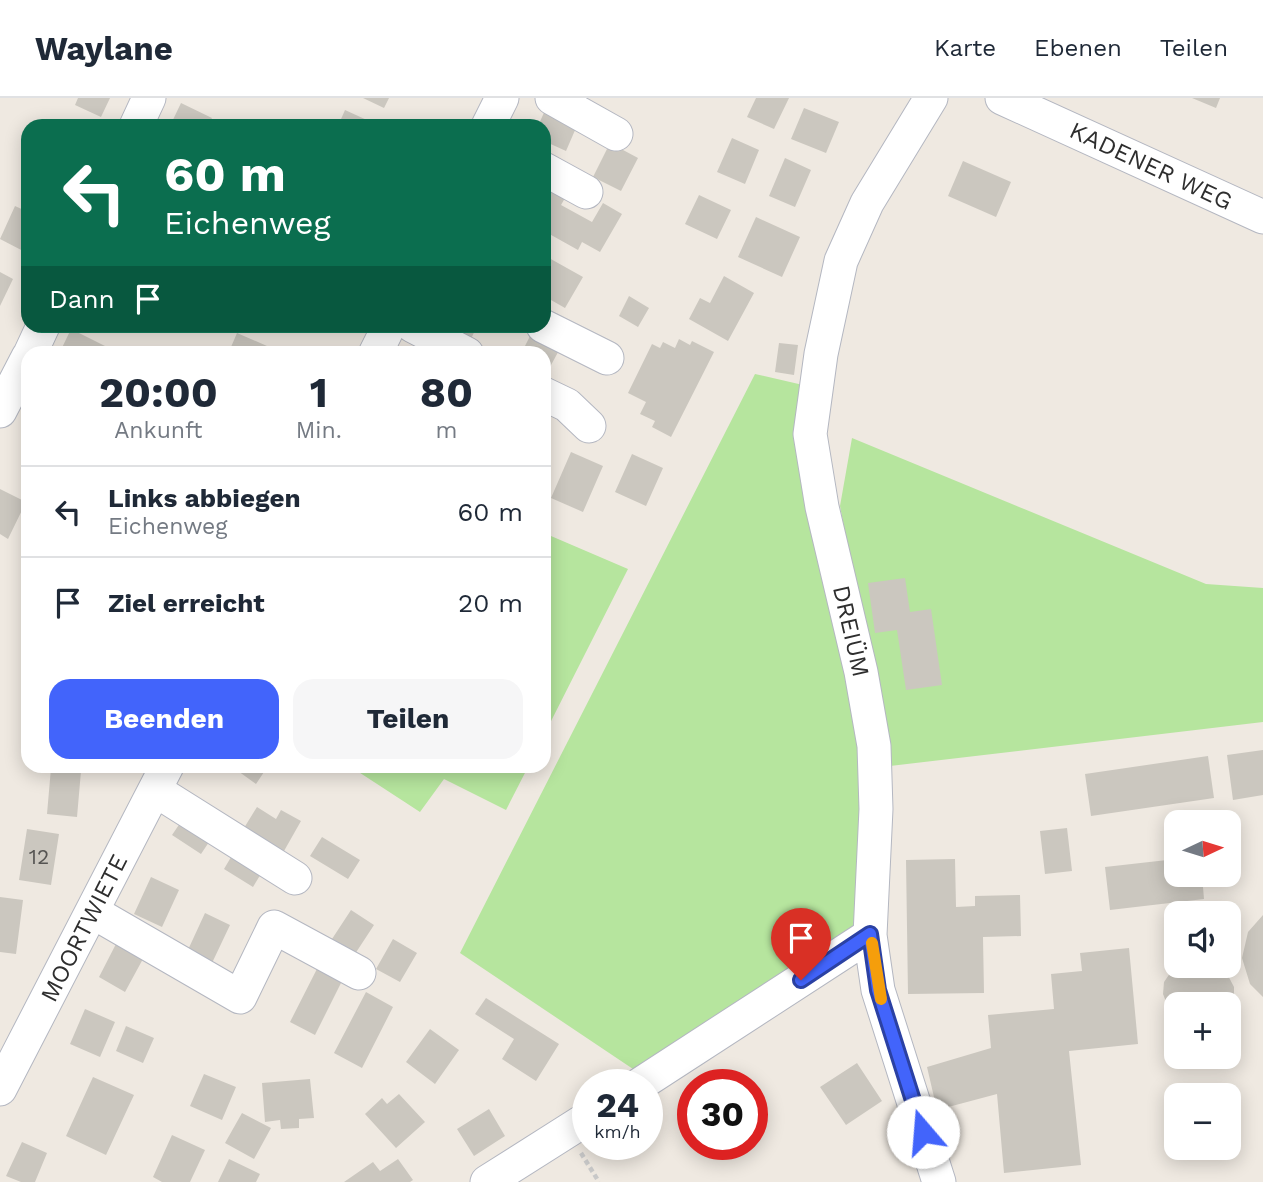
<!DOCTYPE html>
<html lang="de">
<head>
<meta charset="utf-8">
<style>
	body { margin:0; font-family:"Work Sans",sans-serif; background:#f6f6f7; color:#1f2937; height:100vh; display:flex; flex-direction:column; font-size:26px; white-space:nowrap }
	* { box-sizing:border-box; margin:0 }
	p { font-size:23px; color:#747a83 }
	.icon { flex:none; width:38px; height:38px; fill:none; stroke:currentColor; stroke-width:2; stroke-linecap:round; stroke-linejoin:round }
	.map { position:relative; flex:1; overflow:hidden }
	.drawer { position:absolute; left:21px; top:248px; width:530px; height:427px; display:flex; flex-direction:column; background:#fff; border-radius:21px; box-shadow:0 4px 18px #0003 }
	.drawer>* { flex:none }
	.hud { position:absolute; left:21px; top:21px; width:530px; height:214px; border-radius:21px; box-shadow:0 4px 18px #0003; background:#0b6e4f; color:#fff; overflow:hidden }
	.needle { width:46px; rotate:86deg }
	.controls { position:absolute; left:1164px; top:712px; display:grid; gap:14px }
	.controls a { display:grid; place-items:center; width:77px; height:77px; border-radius:14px; background:#fff; box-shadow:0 4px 18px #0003; font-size:35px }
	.speed { position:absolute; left:572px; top:971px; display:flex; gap:14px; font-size:35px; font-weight:700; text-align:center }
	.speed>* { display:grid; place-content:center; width:91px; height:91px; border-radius:50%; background:#fff; box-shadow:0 4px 18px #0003; line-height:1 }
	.speed small { font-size:18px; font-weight:400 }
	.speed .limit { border:10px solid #d22; background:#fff; color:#111 }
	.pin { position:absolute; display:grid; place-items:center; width:60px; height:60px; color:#fff; margin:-72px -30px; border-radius:50% 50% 50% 0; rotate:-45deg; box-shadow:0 0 7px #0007 }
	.pin .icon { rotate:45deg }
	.me { position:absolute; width:77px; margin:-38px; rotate:342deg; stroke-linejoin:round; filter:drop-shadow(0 0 5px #0008) }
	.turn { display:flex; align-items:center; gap:24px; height:147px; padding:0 28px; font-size:32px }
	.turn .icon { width:91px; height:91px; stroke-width:2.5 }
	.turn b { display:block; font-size:49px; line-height:60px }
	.then { display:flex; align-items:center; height:66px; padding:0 28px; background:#0003; gap:14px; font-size:26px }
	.eta { display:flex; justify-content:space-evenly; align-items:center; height:119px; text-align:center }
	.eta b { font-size:42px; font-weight:700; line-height:49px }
	.primary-button { display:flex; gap:14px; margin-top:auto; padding:14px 28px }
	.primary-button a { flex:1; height:80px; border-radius:21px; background:#4264fb; color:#fff; font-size:28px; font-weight:700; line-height:80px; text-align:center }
	.primary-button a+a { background:#f6f6f7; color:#1f2937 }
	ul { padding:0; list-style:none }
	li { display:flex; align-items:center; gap:21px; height:91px; padding:0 28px; border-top:2px solid #e0e1e3 }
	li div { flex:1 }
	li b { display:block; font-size:26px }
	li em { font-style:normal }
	header { display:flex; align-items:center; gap:42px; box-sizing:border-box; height:98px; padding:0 35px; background:#fff; border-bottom:2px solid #e0e1e3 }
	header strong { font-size:33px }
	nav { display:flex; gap:38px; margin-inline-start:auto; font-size:24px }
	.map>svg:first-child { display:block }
	.green { fill:#b6e59e }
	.building { fill:#cbc7bf }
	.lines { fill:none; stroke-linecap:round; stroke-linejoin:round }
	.minor-casing { stroke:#b4b7c1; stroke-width:35 }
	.path { stroke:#c9c9c9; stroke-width:4.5; stroke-dasharray:5 3.5; stroke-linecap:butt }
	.minor { stroke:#fff; stroke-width:33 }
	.route-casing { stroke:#2b41a3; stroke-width:18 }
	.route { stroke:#4264fb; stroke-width:12 }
	.slow { stroke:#f59e0b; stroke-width:12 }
	.labels { text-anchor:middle; stroke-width:7; stroke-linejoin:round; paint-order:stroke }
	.number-label { font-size:21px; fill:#555452 }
	.street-label { font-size:24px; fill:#2e2e2e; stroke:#fff }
</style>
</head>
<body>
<header>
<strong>Waylane</strong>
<nav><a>Karte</a><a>Ebenen</a><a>Teilen</a></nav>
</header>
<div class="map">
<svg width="1263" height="1084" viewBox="0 0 1263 1084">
	<rect width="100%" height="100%" fill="#efe9e1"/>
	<path class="green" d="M755 276 803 287 797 310 813 417 866 663 855 832 633 971 460 855Z
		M852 340 1206 486 1263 490V624L890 668 840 408Z
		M544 435 628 471 544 637Z
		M351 669H528L506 712 444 681 420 714Z"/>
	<path class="building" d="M78 0H110L101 19 75 7Z
		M363 0H389L384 10Z
		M756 0H789L774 31 747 19Z
		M1192 0H1220L1216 10Z
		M181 5 212 20 208 28H170Z
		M547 8 579 23 566 53 544 43V28H538Z
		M804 10 839 24 826 55 791 41Z
		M345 12 380 28H338Z
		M732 40 759 52 745 86 717 74Z
		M610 45 638 60 621 93 593 79Z
		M785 60 811 72 795 109 769 98Z
		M963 63 1011 84 996 119 948 98Z
		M544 88 565 100 561 107 592 124 603 105 622 116 600 154 582 144 578 152 544 133Z
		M699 97 731 112 717 141 685 126Z
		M15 108 28 114 27 155 0 141Z
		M756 119 800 139 782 179 738 159Z
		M549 160 583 179 565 210 544 198V169Z
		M0 174 13 181 0 208Z
		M724 178 754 195 728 243 689 221 700 200 710 205Z
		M629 198 649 210 638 229 619 218Z
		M442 228H477L471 241Z
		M534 230 563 245 544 280V256H521Z
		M71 231 107 249 104 256H59Z
		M237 235 267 248 264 256H228Z
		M679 241 690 247 692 243 714 254 671 339 652 329 655 323 640 316 646 304 628 295 652 246 660 250 663 244 675 250Z
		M779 245 798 247 794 277 775 274Z
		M571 354 603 368 583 414 551 400Z
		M632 356 663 370 646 408 615 394Z
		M0 391 26 404 8 441 0 436Z
		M905 480 910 514 931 511 942 587 906 592 897 532 875 535 868 485Z
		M1263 652V697L1233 702 1227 657Z
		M1208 658 1214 700 1091 718 1085 676Z
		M231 668H268L256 686Z
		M51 670 81 673 77 719 47 716Z
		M257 709 276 721 281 712 301 723 284 753 244 730Z
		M187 715 215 735 201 756 172 737Z
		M1067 730 1072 773 1045 776 1040 733Z
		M27 731 59 736 51 787 19 782Z
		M322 739 360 762 348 781 310 758Z
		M237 749 267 766 253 789 224 771Z
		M955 761 956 809 975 808V798L1020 797 1021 838 983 839 984 895 908 896 906 762Z
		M1176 761V777H1202L1204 801 1110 812 1105 769Z
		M151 779 179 792 162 829 134 816Z
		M0 799 23 802 16 856 0 854Z
		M351 812 374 827 355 856 332 841Z
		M205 815 230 827 212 865 187 854Z
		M1263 817V899L1250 886 1242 860 1248 834Z
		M393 841 417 855 400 884 376 871Z
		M117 844 144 859 125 894 99 879Z
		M1129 850 1138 946 1069 953 1081 1067 1004 1075 997 996 937 1012 927 969 991 950 988 917 1054 911 1051 876 1082 873 1080 855Z
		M321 863 346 875 315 937 290 924Z
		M1175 868H1223L1234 889V900L1228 915V906H1176V922L1172 919 1163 896 1164 884Z
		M366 894 393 909 362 970 334 955Z
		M486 900 559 946 536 983 502 961 514 941 475 916Z
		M85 911 115 924 100 959 70 946Z
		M126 928 154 940 143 965 116 953Z
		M430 931 459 952 435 986 406 964Z
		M857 965 882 1003 846 1027 820 989Z
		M204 976 236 989 222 1022 190 1008Z
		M93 979 134 997 106 1057 66 1038Z
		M310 981 314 1020 299 1021V1030L281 1031 280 1022 265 1024 262 985Z
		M399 996 425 1024 396 1050 365 1016 382 1000 387 1006Z
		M489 1011 505 1038 474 1058 457 1031Z
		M242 1015 271 1030 254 1061 225 1045Z
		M172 1037 205 1052 190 1084H162L153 1079Z
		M22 1044 47 1055 35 1084H21L6 1078Z
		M229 1061 260 1076 256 1084H218Z
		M398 1061 413 1082 410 1084H344L373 1064 380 1073Z"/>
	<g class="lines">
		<g class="minor-casing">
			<path id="minor" d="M552 0 616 36
				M931 0 867 105 841 163 821 256 810 336 822 409 861 574 874 648 876 711 870 837 878 892 939 1084
				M1002 0 1263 119
				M136 28 149 0
				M488 28 502 0
				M544 71 586 94
				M413 228 467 256
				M543 228 607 260
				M30 256 43 228
				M375 256 389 228
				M544 296 567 307 589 328
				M0 313 28 259
				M155 692 295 780
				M93 814 240 899 274 829 359 875
				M639 987 870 837
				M0 991 167 668
				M487 1084 588 1020"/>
		</g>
		<path class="path" d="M581 1055 599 1084"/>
		<use href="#minor" class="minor"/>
	</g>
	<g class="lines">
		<g class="route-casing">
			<path id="route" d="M801 882 870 836 878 892 923 1034"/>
		</g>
		<use href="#route" class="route"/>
		<path class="slow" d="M872 845 881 901"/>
	</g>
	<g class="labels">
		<g class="number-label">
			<text x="39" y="766">12</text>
		</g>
		<g class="street-label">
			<text transform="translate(1151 68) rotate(25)" y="8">KADENER WEG</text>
			<text transform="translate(851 533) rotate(77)" y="8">DREIÜM</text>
			<text transform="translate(84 830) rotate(-63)" y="8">MOORTWIETE</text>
		</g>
	</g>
</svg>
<div class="controls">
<a><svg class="needle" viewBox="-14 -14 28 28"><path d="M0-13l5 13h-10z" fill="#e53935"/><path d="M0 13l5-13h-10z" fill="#747a83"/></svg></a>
<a><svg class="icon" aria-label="sound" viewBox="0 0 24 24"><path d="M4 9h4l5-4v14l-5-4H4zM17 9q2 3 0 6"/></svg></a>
<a>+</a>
<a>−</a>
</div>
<div class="speed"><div>24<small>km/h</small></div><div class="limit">30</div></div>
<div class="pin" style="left:801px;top:882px;background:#d93025"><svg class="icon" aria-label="arrive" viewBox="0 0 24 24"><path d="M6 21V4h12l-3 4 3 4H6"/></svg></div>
<svg class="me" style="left:923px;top:1034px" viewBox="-20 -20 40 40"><circle r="19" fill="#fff"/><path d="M0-13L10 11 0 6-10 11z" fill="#4264fb"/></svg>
<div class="hud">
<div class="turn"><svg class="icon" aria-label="left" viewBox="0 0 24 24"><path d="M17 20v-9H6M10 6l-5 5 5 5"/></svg><div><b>60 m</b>Eichenweg</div></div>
<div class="then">Dann<svg class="icon" aria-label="arrive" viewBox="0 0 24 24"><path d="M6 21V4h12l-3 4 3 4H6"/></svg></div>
</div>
<section class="drawer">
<div class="eta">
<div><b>20:00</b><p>Ankunft</p></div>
<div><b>1</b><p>Min.</p></div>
<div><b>80</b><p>m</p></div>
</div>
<ul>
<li><svg class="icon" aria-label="left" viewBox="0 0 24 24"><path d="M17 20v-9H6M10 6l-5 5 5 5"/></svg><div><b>Links abbiegen</b><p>Eichenweg</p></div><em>60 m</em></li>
<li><svg class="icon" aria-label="arrive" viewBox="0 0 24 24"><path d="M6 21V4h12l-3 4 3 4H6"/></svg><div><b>Ziel erreicht</b></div><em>20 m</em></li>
</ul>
<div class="primary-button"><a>Beenden</a><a>Teilen</a></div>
</section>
</div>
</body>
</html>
